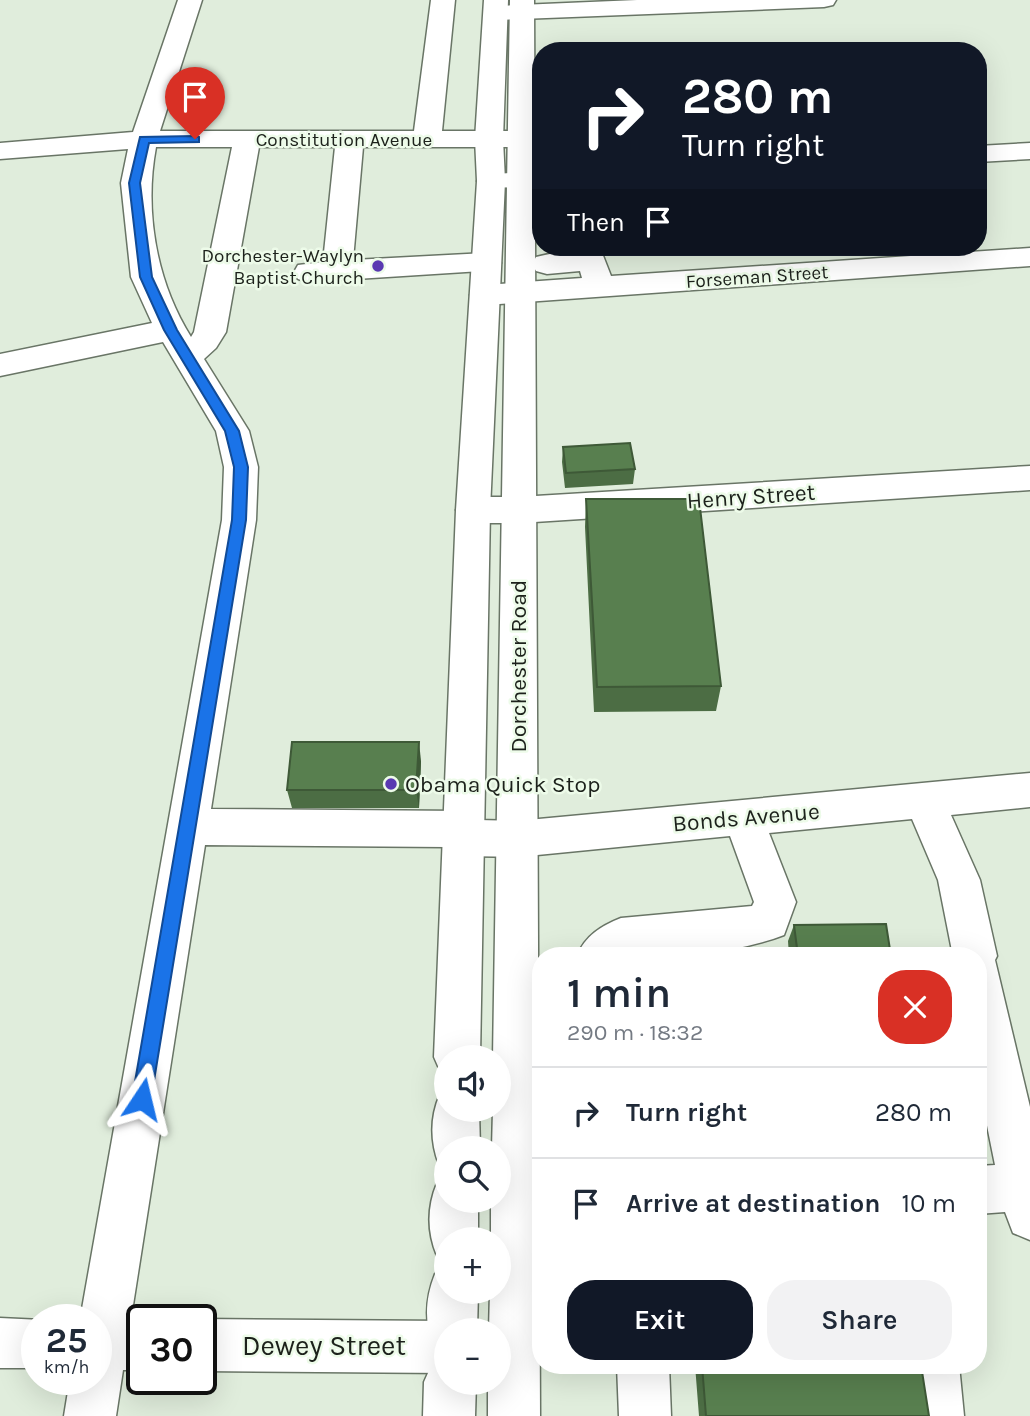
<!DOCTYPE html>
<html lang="en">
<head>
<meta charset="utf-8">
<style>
	body { margin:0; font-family:Karla,sans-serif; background:#f2f2f3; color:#1f2937; height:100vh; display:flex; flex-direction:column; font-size:26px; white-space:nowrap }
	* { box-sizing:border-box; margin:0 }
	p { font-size:23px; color:#747a83 }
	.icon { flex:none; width:38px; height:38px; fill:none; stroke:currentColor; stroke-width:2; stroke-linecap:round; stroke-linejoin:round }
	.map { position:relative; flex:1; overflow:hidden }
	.panel { position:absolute; left:532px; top:947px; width:455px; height:427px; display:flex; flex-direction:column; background:#fff; border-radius:28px; box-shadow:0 7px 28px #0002 }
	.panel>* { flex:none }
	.top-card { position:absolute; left:532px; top:42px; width:455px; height:214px; border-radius:28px; box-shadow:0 7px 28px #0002; background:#111827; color:#fff; overflow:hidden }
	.fabs { position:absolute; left:434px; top:1045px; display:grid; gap:14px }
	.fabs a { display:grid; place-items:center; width:77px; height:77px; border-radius:50%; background:#fff; box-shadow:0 7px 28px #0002; font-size:35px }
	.speed { position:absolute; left:21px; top:1304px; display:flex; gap:14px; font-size:35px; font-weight:700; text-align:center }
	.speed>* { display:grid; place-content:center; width:91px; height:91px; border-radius:50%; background:#fff; box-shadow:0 7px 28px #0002; line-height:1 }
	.speed small { font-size:18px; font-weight:400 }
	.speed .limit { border:4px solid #111; border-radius:10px; background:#fff; color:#111 }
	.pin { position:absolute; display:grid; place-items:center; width:60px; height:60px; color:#fff; margin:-72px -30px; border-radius:50% 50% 50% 0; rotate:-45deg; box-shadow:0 0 7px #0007 }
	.pin .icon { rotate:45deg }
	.me { position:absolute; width:77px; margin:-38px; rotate:10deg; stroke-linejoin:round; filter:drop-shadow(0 0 5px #0008) }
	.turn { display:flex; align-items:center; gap:24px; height:147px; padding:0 35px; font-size:32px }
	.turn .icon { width:91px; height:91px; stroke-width:2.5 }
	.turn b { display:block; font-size:49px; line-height:60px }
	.then { display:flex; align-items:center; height:66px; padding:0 35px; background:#0003; gap:14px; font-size:26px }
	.round { display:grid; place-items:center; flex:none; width:74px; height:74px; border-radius:28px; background:#f2f2f3 }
	.headline { display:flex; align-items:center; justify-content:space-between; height:119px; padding:0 35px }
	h1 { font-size:42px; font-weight:600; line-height:52px }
	.cta { display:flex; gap:14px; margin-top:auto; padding:14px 35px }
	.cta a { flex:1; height:80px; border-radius:28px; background:#111827; color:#fff; font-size:28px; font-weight:600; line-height:80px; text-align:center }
	.cta a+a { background:#f2f2f3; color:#1f2937 }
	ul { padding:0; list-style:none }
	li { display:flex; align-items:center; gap:21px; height:91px; padding:0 35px; border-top:2px solid #e0e1e3 }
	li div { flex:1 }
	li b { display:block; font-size:26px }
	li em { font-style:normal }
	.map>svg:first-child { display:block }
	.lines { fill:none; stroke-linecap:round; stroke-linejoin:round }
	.minor-casing { stroke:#697566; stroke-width:3 }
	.major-casing { stroke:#697566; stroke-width:3 }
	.minor { fill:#fff; fill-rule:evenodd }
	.major { fill:#fff; fill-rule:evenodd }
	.wall { fill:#4c6d44 }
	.shaded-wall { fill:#3e5937 }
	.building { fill:#587f4f; stroke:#3e5937; stroke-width:2 }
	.route { fill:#1a73e8; stroke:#114b97; stroke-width:2 }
	.poi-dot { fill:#5939b1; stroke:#edfbe9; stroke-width:2.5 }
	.labels { text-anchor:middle; stroke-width:5; stroke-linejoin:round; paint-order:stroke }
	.far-street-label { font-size:19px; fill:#1c211b; stroke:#edfbe9 }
	.far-poi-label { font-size:19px; fill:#1c211b; stroke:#edfbe9; text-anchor:end }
	.street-label { font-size:23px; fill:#1c211b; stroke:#edfbe9 }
	.poi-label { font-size:23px; fill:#1c211b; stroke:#edfbe9; text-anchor:start }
	.near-street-label { font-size:28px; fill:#1c211b; stroke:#edfbe9 }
</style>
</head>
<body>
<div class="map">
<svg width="1030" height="1416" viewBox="0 0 1030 1416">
	<rect width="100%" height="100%" fill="#e0eddc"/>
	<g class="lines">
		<g class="minor-casing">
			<path id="minor" d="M178 0H202L160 131H414L431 0H455L442 131H521L531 133 535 139 531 145 521 147H363L353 260 486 253 497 256 501 263 497 270 309 282 298 279 294 272 298 265 323 262 335 147H259L226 332 216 348 204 359 249 431 258 467 256 520 211 809 462 811 476 816 478 820 517 821 1030 773V807L951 815 980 880 997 956 995 960 1030 1107V1240L1013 1233 1005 1212 978 1214V1166L995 1165 978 1081V956H953L938 880 912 819 769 833 796 902 784 935C719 960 645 956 577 956 585 936 601 926 621 918L752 906 754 902 730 836 517 857 462 856 447 851 446 847 205 845 131 1318 144 1320H142V1370H123L116 1416H64L70 1379H96V1320H80L222 520 224 467 216 431 163 342 0 376V354L152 323 131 277 121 183 128 149 0 159V143L133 132ZM156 147H232L194 332 191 337C156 281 144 211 156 147Z
				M637 0H836L833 5 824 7 496 20 487 18 484 13 487 8 496 6Z
				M1030 143V159L978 162V146Z
				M541 171V188L481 187 477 181 481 175Z
				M1030 248V266L485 305 474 302 470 295 474 288 485 285 582 278 580 271 547 274 536 271 532 264 536 257C556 252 583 248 602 253L611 276Z
				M1030 466V490L519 523H473L461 519 456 510 461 501 473 497H519Z
				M0 1318 42 1320H37V1368H0Z
				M201 1319 446 1321 464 1330H446V1373L201 1371Z
				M617 1365H669L671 1416H619Z
				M907 1365H959L964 1416H912Z"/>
		</g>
		<g class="major-casing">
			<path id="major" d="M484 0H508L503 139 505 181 490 510 480 1057H446V1075L441 1073 434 1057 456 510 477 181 475 139Z
				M510 0H534L540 1416H488V1382H499V1330H489L490 1292H499V1239H491V1200H499V1148H492L493 1110H499V1057H493Z
				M446 1091V1110H479L480 1148H446V1168L439 1165C430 1141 430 1117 440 1094Z
				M446 1179V1200H478V1239H446V1260L437 1256C427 1232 427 1207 437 1183Z
				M446 1270V1292H478L477 1330H446V1353L434 1348C424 1323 425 1299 435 1274Z
				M446 1358V1382H476L475 1416H423L424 1382 432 1364Z"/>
		</g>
		<use href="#minor" class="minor"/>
		<use href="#major" class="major"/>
	</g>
	<path class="wall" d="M563 447 635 469 633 484 565 488 562 462Z
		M586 499 721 686 716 711 594 712 585 527Z
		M421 761 419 808H292L287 790Z
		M794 925 891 956H789L788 941Z
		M695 1365H921L929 1416H699Z"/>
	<path class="shaded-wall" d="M419 742 421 761 419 808 416 790Z"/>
	<path class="building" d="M630 443 635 469 566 473 563 447Z
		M586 499H699L721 686 597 687Z
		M292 742H419L416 790H287Z
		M886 924 891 956H798L794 925Z
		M702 1365H921L929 1416H706Z"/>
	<path class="route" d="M195 136 199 137V142L149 143 140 183 152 277 177 330 239 431 248 467 246 520 151 1099 149 1106 142 1109 135 1106 132 1099 232 520 234 467 225 431 164 330 140 277 129 183 140 137Z"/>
	<g class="poi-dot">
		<circle cx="378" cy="266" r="7"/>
		<circle cx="391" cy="784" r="7"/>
	</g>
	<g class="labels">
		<g class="far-street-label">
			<text x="344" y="146">Constitution Avenue</text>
			<text transform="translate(757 276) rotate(-4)" y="7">Forseman Street</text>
		</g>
		<g class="far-poi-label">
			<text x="364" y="262">Dorchester-Waylyn<tspan x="364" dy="22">Baptist Church</tspan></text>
		</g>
		<g class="street-label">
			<text transform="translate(751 496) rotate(-4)" y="8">Henry Street</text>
			<text transform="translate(518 666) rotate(-90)" y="8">Dorchester Road</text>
			<text transform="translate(746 817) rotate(-5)" y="8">Bonds Avenue</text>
		</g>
		<g class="poi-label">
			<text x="405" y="792">Obama Quick Stop</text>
		</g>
		<g class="near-street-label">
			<text x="324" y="1355">Dewey Street</text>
		</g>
	</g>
</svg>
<div class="fabs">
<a><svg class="icon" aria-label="sound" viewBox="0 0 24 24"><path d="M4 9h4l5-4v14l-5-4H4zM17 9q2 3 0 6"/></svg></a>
<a><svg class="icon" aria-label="search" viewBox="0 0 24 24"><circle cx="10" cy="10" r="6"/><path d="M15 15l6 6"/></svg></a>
<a>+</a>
<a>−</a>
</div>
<div class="speed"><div>25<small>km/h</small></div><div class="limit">30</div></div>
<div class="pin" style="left:195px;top:139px;background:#d93025"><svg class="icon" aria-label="arrive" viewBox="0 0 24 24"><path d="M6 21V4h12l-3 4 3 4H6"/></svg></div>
<svg class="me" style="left:142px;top:1099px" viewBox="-20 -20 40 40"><path d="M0-17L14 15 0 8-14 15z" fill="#1a73e8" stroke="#fff" stroke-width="4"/></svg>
<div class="top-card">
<div class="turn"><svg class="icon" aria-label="right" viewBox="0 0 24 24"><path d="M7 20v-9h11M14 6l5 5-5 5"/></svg><div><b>280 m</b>Turn right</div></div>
<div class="then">Then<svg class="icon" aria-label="arrive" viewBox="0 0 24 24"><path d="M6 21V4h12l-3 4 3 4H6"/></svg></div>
</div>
<section class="panel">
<div class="headline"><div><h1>1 min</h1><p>290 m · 18:32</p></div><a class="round" style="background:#d93025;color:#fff"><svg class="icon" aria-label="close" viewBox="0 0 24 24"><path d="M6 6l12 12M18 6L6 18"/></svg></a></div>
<ul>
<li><svg class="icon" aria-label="right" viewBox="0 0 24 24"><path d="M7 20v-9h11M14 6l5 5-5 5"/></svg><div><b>Turn right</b></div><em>280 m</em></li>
<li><svg class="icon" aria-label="arrive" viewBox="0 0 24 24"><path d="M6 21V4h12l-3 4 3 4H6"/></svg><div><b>Arrive at destination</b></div><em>10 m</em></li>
</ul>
<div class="cta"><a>Exit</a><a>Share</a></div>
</section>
</div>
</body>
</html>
